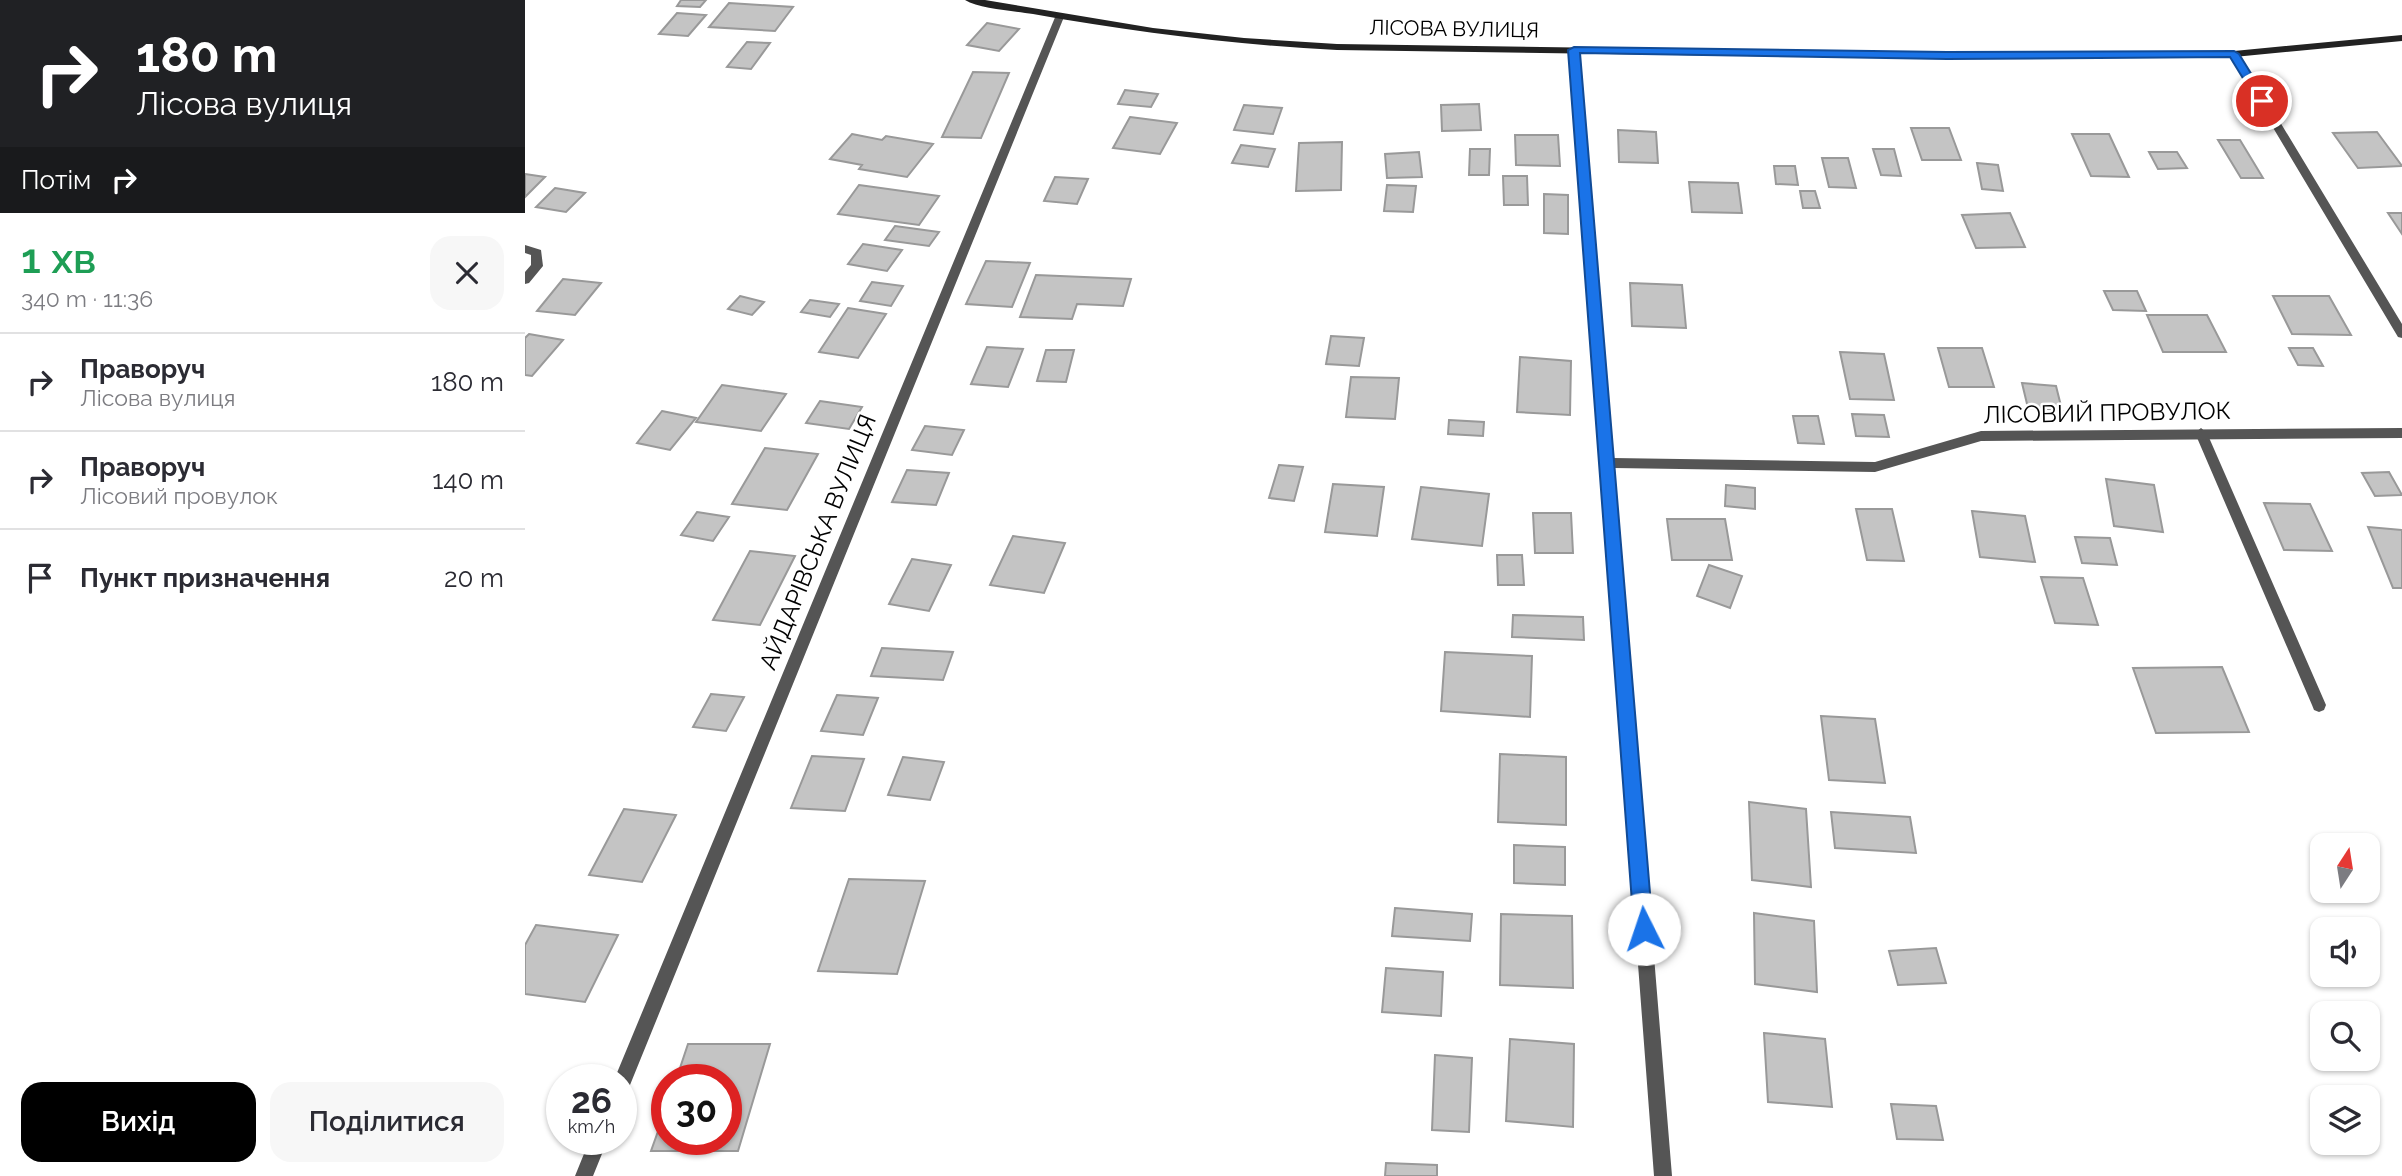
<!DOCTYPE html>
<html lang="uk">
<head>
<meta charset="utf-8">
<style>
	body { margin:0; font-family:Raleway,sans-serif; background:#f7f7f7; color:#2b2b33; height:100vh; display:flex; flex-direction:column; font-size:26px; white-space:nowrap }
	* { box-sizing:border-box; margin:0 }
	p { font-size:23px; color:#7c7c81 }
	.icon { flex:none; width:38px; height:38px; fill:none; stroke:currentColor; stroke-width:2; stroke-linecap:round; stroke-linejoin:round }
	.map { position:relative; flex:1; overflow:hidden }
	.sheet { display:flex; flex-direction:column; background:#fff; width:525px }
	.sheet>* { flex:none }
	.top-card { background:#202124; color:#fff; overflow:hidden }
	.needle { width:46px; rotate:12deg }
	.tools { position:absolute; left:1785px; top:833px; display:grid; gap:14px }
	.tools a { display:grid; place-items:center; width:70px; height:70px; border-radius:14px; background:#fff; box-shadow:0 2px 5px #0004; font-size:35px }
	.speed { position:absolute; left:21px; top:1064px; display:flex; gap:14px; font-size:35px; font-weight:700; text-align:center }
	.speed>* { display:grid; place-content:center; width:91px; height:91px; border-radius:50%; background:#fff; box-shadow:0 2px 5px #0004; line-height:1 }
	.speed small { font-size:18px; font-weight:400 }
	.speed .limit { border:10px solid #d22; background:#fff; color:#111 }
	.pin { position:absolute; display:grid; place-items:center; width:60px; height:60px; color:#fff; margin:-30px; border:4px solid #fff; border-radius:50%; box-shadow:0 2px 7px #0007 }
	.me { position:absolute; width:77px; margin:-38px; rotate:356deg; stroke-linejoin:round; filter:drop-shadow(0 0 5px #0008) }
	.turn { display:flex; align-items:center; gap:24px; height:147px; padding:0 21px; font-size:32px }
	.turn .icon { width:91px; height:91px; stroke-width:2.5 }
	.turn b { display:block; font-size:49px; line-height:60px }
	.then { display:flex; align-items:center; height:66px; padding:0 21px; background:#0003; gap:14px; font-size:26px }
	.round { display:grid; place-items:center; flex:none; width:74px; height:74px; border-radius:21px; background:#f7f7f7 }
	.head { display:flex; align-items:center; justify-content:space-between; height:119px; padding:0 21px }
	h1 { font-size:42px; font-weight:600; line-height:52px; color:#1e9e55 }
	.button { display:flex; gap:14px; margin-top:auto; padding:14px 21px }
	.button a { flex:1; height:80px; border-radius:21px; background:#000; color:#fff; font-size:28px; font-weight:600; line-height:80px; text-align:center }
	.button a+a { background:#f7f7f7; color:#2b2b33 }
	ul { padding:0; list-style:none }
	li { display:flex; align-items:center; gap:21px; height:98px; padding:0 21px; border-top:2px solid #e1e1e2 }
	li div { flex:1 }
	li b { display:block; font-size:26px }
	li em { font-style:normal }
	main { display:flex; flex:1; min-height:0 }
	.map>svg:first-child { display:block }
	.building { fill:#c4c4c4; stroke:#999; stroke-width:2 }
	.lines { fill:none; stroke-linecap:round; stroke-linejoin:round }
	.lane { fill:#555; fill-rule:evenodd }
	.street { fill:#555; fill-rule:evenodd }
	.secondary { fill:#222; fill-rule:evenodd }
	.route { fill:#1a73e8; stroke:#114b97; stroke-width:2 }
	.labels { text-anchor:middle; stroke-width:5; stroke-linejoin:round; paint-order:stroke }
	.far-street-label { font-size:21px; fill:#000; stroke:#fff }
	.street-label { font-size:24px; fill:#000; stroke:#fff }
</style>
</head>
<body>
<main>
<section class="sheet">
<div class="top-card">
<div class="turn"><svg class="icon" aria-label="right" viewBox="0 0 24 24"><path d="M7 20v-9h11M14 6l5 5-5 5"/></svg><div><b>180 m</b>Лісова вулиця</div></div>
<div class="then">Потім<svg class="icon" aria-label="right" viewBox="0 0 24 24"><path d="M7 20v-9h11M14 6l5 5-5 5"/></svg></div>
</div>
<div class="head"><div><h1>1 хв</h1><p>340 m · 11:36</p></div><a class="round"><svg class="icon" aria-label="close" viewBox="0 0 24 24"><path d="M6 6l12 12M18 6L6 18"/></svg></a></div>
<ul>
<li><svg class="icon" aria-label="right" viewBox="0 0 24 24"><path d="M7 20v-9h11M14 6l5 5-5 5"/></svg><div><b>Праворуч</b><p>Лісова вулиця</p></div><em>180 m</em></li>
<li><svg class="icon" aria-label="right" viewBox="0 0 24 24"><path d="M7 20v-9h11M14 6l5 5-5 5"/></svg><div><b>Праворуч</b><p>Лісовий провулок</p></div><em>140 m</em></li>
<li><svg class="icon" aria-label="arrive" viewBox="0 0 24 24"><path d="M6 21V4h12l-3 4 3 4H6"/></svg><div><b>Пункт призначення</b></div><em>20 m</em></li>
</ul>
<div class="button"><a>Вихід</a><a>Поділитися</a></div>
</section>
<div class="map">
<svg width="1877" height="1176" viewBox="0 0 1877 1176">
	<rect width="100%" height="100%" fill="#fff"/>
	<path class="building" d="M156 0H181L175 7 152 6Z
		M204 3 268 7 250 31 184 27Z
		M152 13 181 15 163 36 134 34Z
		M462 23 494 29 474 51 442 45Z
		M222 42 245 43 226 69 202 67Z
		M448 72 484 73 456 138 417 137Z
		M600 90 633 94 626 107 593 104Z
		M954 104 956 130 917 131 916 105Z
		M719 105 757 108 748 134 709 130Z
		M605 117 652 123 635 154 588 148Z
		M1386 128H1424L1436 160H1397Z
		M1093 130 1131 132 1133 163 1094 162Z
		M1852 132 1877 166 1833 168 1808 133Z
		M327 134 357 140 361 136 408 144 382 177 334 169 337 165 305 159Z
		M1547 134H1584L1604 177 1566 176Z
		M990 135H1033L1035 166 991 165Z
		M1693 140H1715L1738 178H1716Z
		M817 142 816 190 771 191 774 143Z
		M716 145 750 149 743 167 707 163Z
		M945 149H965L964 175H944Z
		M1348 149H1369L1376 176 1356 175Z
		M894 152 897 177 862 178 860 154Z
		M1624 152H1652L1662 168 1633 169Z
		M1297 158H1323L1331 188 1304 187Z
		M1452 163 1473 165 1478 191 1457 189Z
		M1249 166H1270L1273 185 1251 184Z
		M0 174 20 177 0 197Z
		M978 176H1002L1003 205H979Z
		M530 177 563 179 552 204 519 201Z
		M1164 182 1213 183 1217 213 1167 212Z
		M334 185 414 196 394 225 313 214Z
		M862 185 891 186 888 212 859 211Z
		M30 188 60 193 41 212 11 207Z
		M1275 191H1290L1295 208H1278Z
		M1019 194 1043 195V234L1019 233Z
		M1485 213 1500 247 1451 248 1437 215Z
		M1863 213H1877V234Z
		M370 226 414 232 404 246 360 240Z
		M338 244 377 250 362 271 323 264Z
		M461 261 505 263 487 307 441 304Z
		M511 275 606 279 598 306 552 304 547 319 495 317Z
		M38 279 76 283 50 315 12 311Z
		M347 282 378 286 366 306 335 301Z
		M1105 283 1157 285 1161 328 1107 326Z
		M1579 291H1612L1621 311 1588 310Z
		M215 296 239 302 227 315 203 309Z
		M1748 296H1804L1826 335 1767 334Z
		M285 300 314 304 305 317 276 312Z
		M323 308 361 314 333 358 294 352Z
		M1622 315H1682L1701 352H1638Z
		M4 334 38 340 7 376 0 375V338Z
		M806 336 839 338 834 366 801 364Z
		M462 347 498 349 483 387 446 384Z
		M1413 348H1457L1469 387H1424Z
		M1764 348H1788L1798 366 1773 365Z
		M521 350H549L541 382 512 381Z
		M1315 352 1359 354 1369 400 1325 399Z
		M995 357 1046 361 1045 415 992 412Z
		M826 377 874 378 870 419 821 417Z
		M1497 383 1531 386 1537 410 1503 408Z
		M197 385 261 394 236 431 171 422Z
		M295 401 337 407 324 429 281 423Z
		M137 411 171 418 145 450 112 443Z
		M1327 414 1359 415 1364 437 1331 436Z
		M1268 416H1293L1299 444 1273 443Z
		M924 420 959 422 958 436 923 434Z
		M400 426 439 430 427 455 387 450Z
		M240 448 293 454 262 510 207 504Z
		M754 465 778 467 769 501 744 498Z
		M382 470 424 473 411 505 367 502Z
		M1864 472 1877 495 1850 496 1837 473Z
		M1581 479 1629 485 1638 532 1589 526Z
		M808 484 859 487 852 536 800 532Z
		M1201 485 1230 488V509L1200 506Z
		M896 487 964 494 957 546 887 539Z
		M1739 503 1785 504 1807 551 1759 550Z
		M1331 509H1367L1379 561 1342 560Z
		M1447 511 1500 516 1510 562 1455 557Z
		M172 512 204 517 188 541 156 535Z
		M1008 513H1046L1048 553H1010Z
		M1142 519H1200L1207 560H1147Z
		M1843 527 1877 530V588H1868Z
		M488 536 540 543 519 593 465 585Z
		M1550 537 1585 538 1592 565 1557 563Z
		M225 551 270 556 235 625 188 620Z
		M972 555H997L999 585H973Z
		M387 559 426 565 404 611 364 604Z
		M1184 565 1217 576 1205 608 1172 596Z
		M1516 577 1558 578 1573 625 1530 623Z
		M988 615 1058 617 1059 640 987 637Z
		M357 648 428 652 418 680 346 676Z
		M920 652 1007 656 1005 717 916 711Z
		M1697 667 1724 732 1631 733 1608 668Z
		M186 694 219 697 201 731 168 727Z
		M312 695 353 698 338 735 296 731Z
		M1296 716 1350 719 1360 783 1304 780Z
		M975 754 1041 757V825L973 822Z
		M287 756 339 759 320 811 266 808Z
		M378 757 419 762 405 800 363 795Z
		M1224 802 1281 809 1286 887 1227 880Z
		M99 809 151 815 117 882 64 875Z
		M1306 812 1385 817 1391 853 1310 848Z
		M989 845 1040 847V885L989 883Z
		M324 879 400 881 372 974 293 971Z
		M870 908 947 914 945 941 867 936Z
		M1229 913 1289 921 1292 992 1230 984Z
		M976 914 1047 916 1048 988 975 985Z
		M11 925 93 935 60 1002 0 994V945Z
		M1411 948 1421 983 1373 985 1364 951Z
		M861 968 918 972 916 1016 857 1012Z
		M1239 1033 1300 1039 1307 1107 1243 1102Z
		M985 1039 1049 1044 1048 1127 981 1121Z
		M163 1044H245L213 1151H126L142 1106V1139H201V1080H151Z
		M910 1055 947 1058 944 1132 907 1130Z
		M1366 1104 1411 1106 1418 1140 1372 1139Z
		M861 1163 912 1165V1176H860Z"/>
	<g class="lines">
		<path class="lane" d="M0 245 16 250 18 266 4 283 0 284V272L6 265V255L0 253Z
			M1676 428 1682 433 1801 705 1799 710 1794 712 1789 710 1787 705 1670 433Z"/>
		<path class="street" d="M531 15 539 17 105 1085 102 1091 96 1094V1080H89Z
			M1049 47 1054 50 1088 458 1350 462 1456 431 1877 428V438L1456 441 1350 472 1089 468 1147 1176H1129L1044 50Z
			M1709 51 1714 54 1877 324V338L1873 337 1704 54Z
			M65 1139H83L68 1176H50Z"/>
		<path class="secondary" d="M440 0H460L628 28 719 38 812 44 1422 53 1709 51 1877 35V41L1709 57 1422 59 812 50C710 45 609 32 508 14 490 11 455 9 440 0Z"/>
	</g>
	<path class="route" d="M1049 47 1422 52 1709 51 1714 54 1743 101 1733 103 1705 57 1422 59 1055 53 1128 929 1125 936 1119 939 1112 936 1109 929 1043 50Z"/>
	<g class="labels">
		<g class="far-street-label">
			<text transform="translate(929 29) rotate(1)" y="7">ЛІСОВА ВУЛИЦЯ</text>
		</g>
		<g class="street-label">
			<text transform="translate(1582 413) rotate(-1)" y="8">ЛІСОВИЙ ПРОВУЛОК</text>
			<text transform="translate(293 542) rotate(-68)" y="8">АЙДАРІВСЬКА ВУЛИЦЯ</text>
		</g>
	</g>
</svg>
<div class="tools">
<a><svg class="needle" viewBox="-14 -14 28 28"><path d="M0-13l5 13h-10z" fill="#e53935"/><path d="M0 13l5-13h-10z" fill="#7c7c81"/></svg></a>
<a><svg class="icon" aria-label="sound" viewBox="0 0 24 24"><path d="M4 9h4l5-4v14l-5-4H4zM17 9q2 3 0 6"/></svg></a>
<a><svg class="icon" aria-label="search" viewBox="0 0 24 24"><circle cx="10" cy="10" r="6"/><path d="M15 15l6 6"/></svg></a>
<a><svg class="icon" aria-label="layers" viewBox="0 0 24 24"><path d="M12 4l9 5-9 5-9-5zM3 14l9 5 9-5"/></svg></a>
</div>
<div class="speed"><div>26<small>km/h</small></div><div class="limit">30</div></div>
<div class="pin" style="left:1737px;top:101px;background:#d93025"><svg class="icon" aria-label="arrive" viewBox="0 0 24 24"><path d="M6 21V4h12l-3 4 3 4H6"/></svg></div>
<svg class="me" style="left:1119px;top:929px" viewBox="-20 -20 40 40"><circle r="19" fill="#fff"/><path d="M0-13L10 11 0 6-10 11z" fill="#1a73e8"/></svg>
</div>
</main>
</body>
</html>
